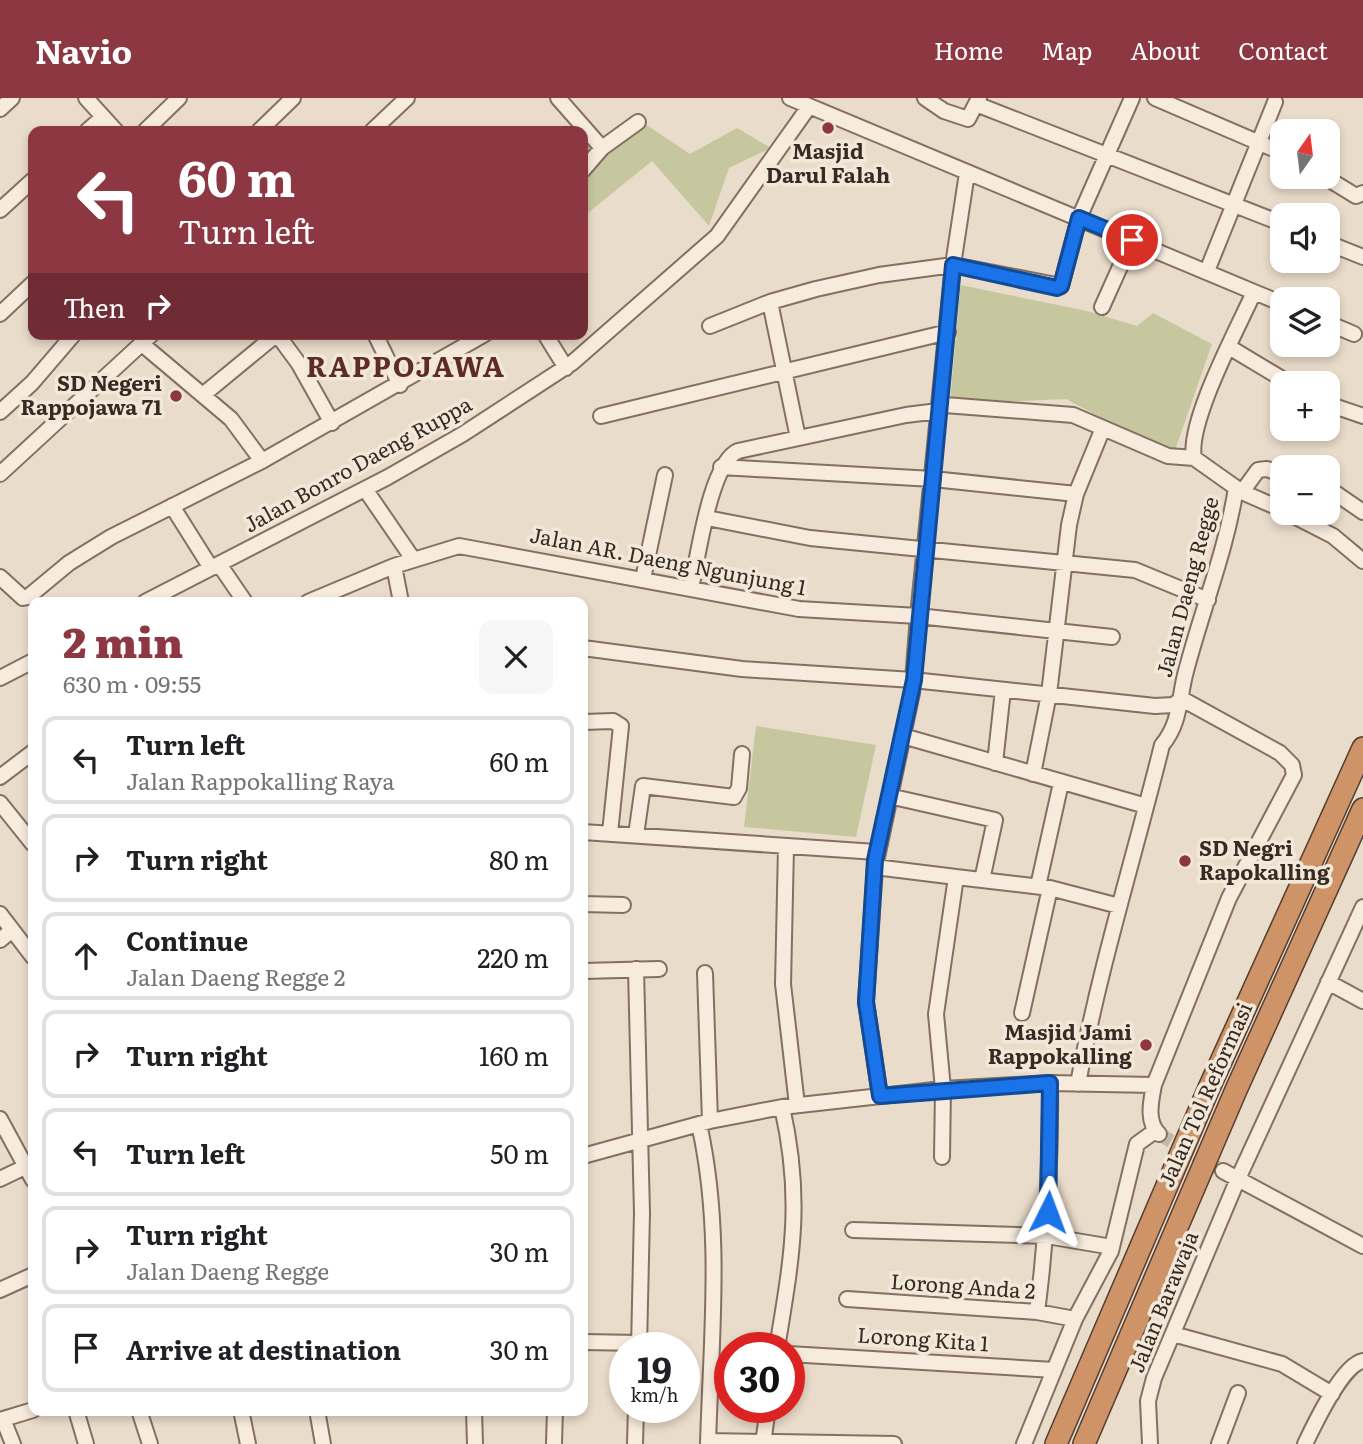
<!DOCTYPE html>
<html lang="en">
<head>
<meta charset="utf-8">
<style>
	body { margin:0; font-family:Literata,serif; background:#f6f6f6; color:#202124; height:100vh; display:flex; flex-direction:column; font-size:26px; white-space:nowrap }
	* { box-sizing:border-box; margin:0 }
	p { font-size:23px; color:#757577 }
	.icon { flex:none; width:38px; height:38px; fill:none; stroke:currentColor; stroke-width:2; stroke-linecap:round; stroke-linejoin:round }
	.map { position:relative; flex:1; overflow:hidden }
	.sheet { position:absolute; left:28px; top:499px; width:560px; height:819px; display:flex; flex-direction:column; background:#fff; border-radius:14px; box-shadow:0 4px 10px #0003 }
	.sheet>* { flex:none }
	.guide { position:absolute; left:28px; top:28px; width:560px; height:214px; border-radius:14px; box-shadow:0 4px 10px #0003; background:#8d3743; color:#fff; overflow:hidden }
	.needle { width:46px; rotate:14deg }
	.tools { position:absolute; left:1270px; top:21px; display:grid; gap:14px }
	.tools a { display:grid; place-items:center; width:70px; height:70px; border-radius:14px; background:#fff; box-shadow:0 4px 10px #0003; font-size:35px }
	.speed { position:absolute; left:609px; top:1234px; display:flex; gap:14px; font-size:35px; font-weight:700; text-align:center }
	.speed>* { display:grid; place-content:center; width:91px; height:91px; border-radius:50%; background:#fff; box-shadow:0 4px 10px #0003; line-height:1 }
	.speed small { font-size:18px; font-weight:400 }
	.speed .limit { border:10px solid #d22; background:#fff; color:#111 }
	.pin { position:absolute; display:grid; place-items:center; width:60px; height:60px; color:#fff; margin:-30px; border:4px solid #fff; border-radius:50%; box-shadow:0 2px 7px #0007 }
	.me { position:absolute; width:77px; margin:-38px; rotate:3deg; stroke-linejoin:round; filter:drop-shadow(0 0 5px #0008) }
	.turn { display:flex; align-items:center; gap:24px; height:147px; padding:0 35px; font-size:32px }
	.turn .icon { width:91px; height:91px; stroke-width:2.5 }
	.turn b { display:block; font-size:49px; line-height:60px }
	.then { display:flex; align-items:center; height:66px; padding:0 35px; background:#0003; gap:14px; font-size:26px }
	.round { display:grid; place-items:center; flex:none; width:74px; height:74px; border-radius:14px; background:#f6f6f6 }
	.summary { display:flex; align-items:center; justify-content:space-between; height:119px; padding:0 35px }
	h1 { font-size:42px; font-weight:800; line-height:52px; color:#8d3743 }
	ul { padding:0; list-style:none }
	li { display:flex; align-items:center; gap:21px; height:88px; margin:0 14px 10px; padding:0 21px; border:4px solid #e0e0e0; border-radius:14px }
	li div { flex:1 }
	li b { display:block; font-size:26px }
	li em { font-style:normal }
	header { display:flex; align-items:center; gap:42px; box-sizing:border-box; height:98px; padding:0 35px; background:#8d3743; color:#fff }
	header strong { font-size:33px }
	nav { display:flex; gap:38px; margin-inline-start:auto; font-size:24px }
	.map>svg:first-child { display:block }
	.green { fill:#c7c79f }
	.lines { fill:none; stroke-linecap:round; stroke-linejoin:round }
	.minor-tunnel { stroke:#c6b8a8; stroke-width:14; stroke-dasharray:14 7; stroke-linecap:butt }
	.minor-casing { stroke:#856f61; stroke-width:18 }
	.highway-casing { stroke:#543e34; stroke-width:24 }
	.minor { stroke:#f6ebdd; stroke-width:14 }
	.highway { stroke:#ce9366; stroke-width:21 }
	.route-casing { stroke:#114b97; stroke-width:18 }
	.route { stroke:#1a73e8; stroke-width:12 }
	.poi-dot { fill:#8d3743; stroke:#f2e8d9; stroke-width:2.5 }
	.labels { text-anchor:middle; stroke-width:7; stroke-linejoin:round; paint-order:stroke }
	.poi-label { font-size:21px; font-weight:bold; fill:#372a22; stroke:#f2e8d9; text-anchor:end }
	.street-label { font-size:21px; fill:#372a22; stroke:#f2e8d9 }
	.district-label { font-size:28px; font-weight:bold; letter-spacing:2px; fill:#5f2b26; stroke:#f2e8d9 }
</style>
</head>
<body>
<header>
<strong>Navio</strong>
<nav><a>Home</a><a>Map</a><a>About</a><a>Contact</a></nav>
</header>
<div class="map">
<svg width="1363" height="1346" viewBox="0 0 1363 1346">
	<rect width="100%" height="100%" fill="#eadcca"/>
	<path class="green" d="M639 22 690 56 737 30 771 50 729 70 709 128 652 63 583 119V40L612 44Z
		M960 187 1087 213 1137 228 1153 215 1212 246 1173 358 1066 301 950 306Z
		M756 628 876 647 856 739 744 729Z"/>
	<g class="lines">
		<path class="minor-tunnel" d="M1159 1036 1223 1073"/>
		<g class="minor-casing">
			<path id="minor" d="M86 0 116 33
				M558 0 602 50 638 24
				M790 0 1254 194C1238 230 1187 324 1194 360L1242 394 1283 412
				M925 0 944 13 968 21 979 0
				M1155 0 1283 55
				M976 6 1283 126
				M0 11 12 0
				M87 33 103 19
				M145 33 179 0
				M259 33 293 0
				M372 33 407 0
				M583 72 602 50
				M1325 79 1356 98 1363 95
				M0 112 33 82
				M1328 145 1363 159
				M1207 173 1275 4
				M1254 194 1283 206
				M770 204 798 340
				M1102 209 1132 142
				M0 216 33 185
				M1328 225 1354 236
				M710 228 770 204 816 191 879 177 953 167 1061 188 1079 120 1132 0
				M375 236 400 287
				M545 236 566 270
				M142 246 231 321 262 363
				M1229 249 1289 285
				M204 296 277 236 299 266 332 325
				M1328 306 1363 318
				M0 314 32 285 74 236
				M601 318 948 234
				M721 369 933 381 1076 396
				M0 376 152 236
				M1328 390 1363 414
				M365 391 413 461
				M1242 394 1258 372 1267 371 1283 377
				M172 408 211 470
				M1288 415 1333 438 1363 463
				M707 420 810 440 1135 472 1208 502
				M219 466 245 504
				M394 468 401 504
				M0 479 23 500 28 499 69 465 111 439 262 363 485 236
				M643 481 665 377
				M691 490C698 460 710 365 738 353L906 317 938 313 945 307 1073 317 1168 358 1194 360
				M145 504 388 379 463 336 572 265 717 138 808 10
				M308 504 394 468 459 448 799 511 918 518 953 167 967 75
				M583 550 742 571 913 582 1155 608 1173 607 1182 601
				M0 580 33 563
				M583 624 613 623 621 628 610 735
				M903 638 1146 708
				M995 665 1003 592
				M1033 676 1049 596 1069 427 1076 396 1103 330
				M0 679 33 654
				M889 698 995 722 982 782
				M0 705 33 746
				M583 734 876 754
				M636 737 643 688 734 699 739 690 742 656
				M786 749 783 886 797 1007
				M875 769 866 904 880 998
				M956 779 1050 790 1119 808
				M1038 788 1061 685
				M583 806 623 807
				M0 816 33 859
				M0 842 12 832
				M636 871 642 1115 639 1250
				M583 873 659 871
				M705 875 710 1023
				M1328 884 1363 903
				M1022 915 1050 790
				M1078 986C1099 871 1134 760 1162 647 1180 626 1179 601 1185 577 1201 514 1226 454 1236 390
				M0 1021 33 1082
				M699 1026C723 1132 711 1239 708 1346
				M1159 1036C1146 1024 1151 1003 1154 987L1229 800 1294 677 1292 667 1280 655 1182 601
				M583 1058 710 1023 782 1009 943 991 1050 985 1154 987
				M942 1059 943 991 936 916 956 779 875 769 912 595 918 518 1112 539
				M1223 1073 1363 1148
				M0 1081 27 1068
				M853 1132 1047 1138 1112 1149
				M0 1192 33 1177
				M847 1201 1037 1214 1075 1221
				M1037 1214C1047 1137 1051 1063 1050 985
				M1173 1236 1282 1266 1332 1296
				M583 1244 639 1245
				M777 1250C792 1159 803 1101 782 1009
				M789 1256 1054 1272
				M76 1312 86 1346
				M139 1312 150 1346
				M241 1312 248 1346
				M317 1312 323 1346
				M474 1312 475 1346
				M3 1321 13 1346
				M0 1322 33 1312
				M708 1343 894 1346
				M554 1346 555 1312
				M635 1346 636 1309
				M763 1346 768 1309
				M1024 1346 1075 1221 1111 1153 1137 1046 1155 1033
				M1150 1346 1148 1303 1154 1280 1237 1083 1363 809
				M1219 1346 1238 1295
				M1305 1346C1314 1327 1343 1266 1363 1263"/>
		</g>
		<g class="highway-casing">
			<path id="highway" d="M1056 1346 1209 990 1363 650
				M1084 1346 1236 992 1363 711"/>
		</g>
		<use href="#minor" class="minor"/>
		<use href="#highway" class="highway"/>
	</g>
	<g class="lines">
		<g class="route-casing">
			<path id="route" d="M1048 1114 1050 985 880 998 866 904 875 762 914 582 953 167 1057 190 1061 188 1079 120 1132 142"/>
		</g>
		<use href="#route" class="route"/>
	</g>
	<g class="poi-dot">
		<circle cx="828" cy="30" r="7"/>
		<circle cx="176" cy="298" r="7"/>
		<circle cx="1185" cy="763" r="7"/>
		<circle cx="1146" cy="947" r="7"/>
	</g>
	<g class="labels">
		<g class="poi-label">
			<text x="828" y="61" text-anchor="middle">Masjid<tspan x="828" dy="24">Darul Falah</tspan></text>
			<text x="162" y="293">SD Negeri<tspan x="162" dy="24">Rappojawa 71</tspan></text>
			<text x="1199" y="758" text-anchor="start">SD Negri<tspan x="1199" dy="24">Rapokalling</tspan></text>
			<text x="1132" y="942">Masjid Jami<tspan x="1132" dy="24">Rappokalling</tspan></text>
		</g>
		<g class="street-label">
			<text transform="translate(358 367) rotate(-29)" y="7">Jalan Bonro Daeng Ruppa</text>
			<text transform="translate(668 464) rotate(11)" y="7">Jalan AR. Daeng Ngunjung 1</text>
			<text transform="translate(1188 489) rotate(-75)" y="7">Jalan Daeng Regge</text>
			<text transform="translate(1206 997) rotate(-66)" y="7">Jalan Tol Reformasi</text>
			<text transform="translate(963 1189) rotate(4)" y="7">Lorong Anda 2</text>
			<text transform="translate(1164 1204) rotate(-68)" y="7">Jalan Barawaja</text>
			<text transform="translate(923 1242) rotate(4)" y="7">Lorong Kita 1</text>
		</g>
		<g class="district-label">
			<text x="406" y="279">RAPPOJAWA</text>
		</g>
	</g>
</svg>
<div class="tools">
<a><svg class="needle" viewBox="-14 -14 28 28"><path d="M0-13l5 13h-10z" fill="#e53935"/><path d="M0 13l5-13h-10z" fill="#757577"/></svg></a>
<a><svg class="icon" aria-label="sound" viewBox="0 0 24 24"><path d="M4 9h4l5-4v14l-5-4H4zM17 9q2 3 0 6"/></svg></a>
<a><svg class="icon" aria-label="layers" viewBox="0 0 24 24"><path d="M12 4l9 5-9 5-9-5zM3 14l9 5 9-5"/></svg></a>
<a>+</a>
<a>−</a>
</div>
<div class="speed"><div>19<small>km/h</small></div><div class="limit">30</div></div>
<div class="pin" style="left:1132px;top:142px;background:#d93025"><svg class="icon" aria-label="arrive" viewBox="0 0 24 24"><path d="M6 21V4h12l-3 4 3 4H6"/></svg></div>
<svg class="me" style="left:1048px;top:1114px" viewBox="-20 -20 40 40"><path d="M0-17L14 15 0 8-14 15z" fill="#1a73e8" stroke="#fff" stroke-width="4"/></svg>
<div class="guide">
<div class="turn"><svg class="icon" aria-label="left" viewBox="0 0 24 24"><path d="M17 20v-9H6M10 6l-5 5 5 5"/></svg><div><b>60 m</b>Turn left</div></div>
<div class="then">Then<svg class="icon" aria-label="right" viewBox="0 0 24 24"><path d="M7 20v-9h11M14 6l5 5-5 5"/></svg></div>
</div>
<section class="sheet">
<div class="summary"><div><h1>2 min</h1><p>630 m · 09:55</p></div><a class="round"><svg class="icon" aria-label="close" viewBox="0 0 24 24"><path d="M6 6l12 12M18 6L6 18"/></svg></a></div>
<ul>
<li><svg class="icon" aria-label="left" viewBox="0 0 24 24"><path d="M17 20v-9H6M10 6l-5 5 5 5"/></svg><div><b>Turn left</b><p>Jalan Rappokalling Raya</p></div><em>60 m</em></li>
<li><svg class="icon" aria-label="right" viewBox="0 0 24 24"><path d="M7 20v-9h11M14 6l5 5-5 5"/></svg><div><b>Turn right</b></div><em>80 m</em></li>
<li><svg class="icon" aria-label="ahead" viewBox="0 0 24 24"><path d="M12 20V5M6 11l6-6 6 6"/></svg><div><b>Continue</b><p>Jalan Daeng Regge 2</p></div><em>220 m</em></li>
<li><svg class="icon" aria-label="right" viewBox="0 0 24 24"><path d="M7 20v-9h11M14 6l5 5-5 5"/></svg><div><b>Turn right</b></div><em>160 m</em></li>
<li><svg class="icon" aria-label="left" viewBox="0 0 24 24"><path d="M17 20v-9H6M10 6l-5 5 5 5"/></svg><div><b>Turn left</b></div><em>50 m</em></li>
<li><svg class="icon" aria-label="right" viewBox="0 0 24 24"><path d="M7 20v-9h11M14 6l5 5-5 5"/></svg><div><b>Turn right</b><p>Jalan Daeng Regge</p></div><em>30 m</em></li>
<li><svg class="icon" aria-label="arrive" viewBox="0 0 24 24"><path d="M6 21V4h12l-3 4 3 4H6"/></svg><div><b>Arrive at destination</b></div><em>30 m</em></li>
</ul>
</section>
</div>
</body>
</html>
